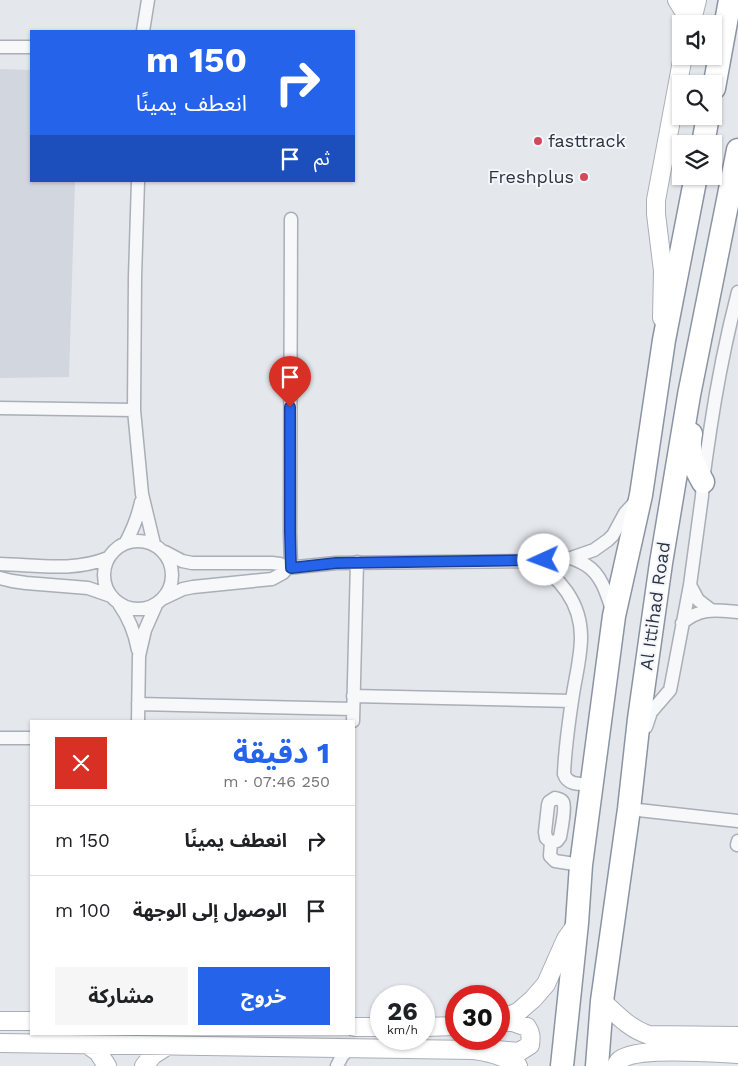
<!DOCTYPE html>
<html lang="ar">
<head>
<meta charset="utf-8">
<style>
	body { margin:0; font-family:"Work Sans","Noto Sans Arabic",sans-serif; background:#f6f6f6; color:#202124; direction:rtl; height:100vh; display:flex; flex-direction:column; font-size:19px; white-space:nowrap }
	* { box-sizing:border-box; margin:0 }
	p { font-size:16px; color:#757577 }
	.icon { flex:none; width:28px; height:28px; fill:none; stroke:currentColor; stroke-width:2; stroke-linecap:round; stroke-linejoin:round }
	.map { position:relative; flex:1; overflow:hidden; direction:ltr }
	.drawer { position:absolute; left:30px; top:720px; width:325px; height:315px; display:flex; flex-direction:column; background:#fff; border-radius:0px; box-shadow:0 1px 4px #0004; direction:rtl }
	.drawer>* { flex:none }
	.banner { position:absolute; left:30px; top:30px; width:325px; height:152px; border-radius:0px; box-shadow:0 1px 4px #0004; direction:rtl; background:#2563eb; color:#fff; overflow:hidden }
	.buttons { position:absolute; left:672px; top:15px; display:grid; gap:10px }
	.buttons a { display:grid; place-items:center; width:50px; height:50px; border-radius:0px; background:#fff; box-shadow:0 1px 4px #0004; font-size:25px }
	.speed { position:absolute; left:370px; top:985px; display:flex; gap:10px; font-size:25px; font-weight:700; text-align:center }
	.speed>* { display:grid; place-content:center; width:65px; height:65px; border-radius:50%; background:#fff; box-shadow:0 1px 4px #0004; line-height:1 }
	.speed small { font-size:12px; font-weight:400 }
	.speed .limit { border:8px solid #d22; background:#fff; color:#111 }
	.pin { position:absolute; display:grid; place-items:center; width:42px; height:42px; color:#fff; margin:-51px -21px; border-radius:50% 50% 50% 0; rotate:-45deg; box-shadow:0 0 5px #0007 }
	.pin .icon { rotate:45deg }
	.me { position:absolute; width:55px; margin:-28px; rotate:268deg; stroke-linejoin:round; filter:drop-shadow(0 0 4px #0008) }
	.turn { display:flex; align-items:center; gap:18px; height:105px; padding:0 25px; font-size:22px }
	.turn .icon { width:65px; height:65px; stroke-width:2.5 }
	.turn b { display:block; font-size:35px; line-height:42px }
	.then { display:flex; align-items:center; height:48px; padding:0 25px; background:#0003; gap:10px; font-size:19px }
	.round { display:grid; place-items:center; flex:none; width:52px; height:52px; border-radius:0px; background:#f6f6f6 }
	.overview { display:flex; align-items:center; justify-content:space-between; height:85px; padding:0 25px }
	h1 { font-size:30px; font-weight:700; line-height:38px; color:#2563eb }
	.button { display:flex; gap:10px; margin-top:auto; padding:10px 25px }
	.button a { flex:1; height:58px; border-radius:0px; background:#2563eb; color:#fff; font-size:20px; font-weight:700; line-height:58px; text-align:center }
	.button a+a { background:#f6f6f6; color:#202124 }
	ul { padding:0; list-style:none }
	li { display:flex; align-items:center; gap:15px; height:70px; padding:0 25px; border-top:1px solid #e0e0e0 }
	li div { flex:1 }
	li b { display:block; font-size:19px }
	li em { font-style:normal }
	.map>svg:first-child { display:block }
	.built { fill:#d2d6de }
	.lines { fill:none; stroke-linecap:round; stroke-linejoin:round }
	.street-casing { stroke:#a9aeb7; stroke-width:15 }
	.secondary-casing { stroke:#a9aeb7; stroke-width:20 }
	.highway-casing { stroke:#8b94a3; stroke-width:25 }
	.street { stroke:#f7f8fa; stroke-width:12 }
	.secondary { stroke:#fff; stroke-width:18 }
	.highway { stroke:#fff; stroke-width:22 }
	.route-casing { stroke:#184099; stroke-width:12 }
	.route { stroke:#2563eb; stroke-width:9 }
	.poi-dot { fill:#d1495b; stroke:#f4f6f9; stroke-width:2 }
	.labels { text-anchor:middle; stroke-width:4; stroke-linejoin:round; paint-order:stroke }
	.poi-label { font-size:18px; fill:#2b3445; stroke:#f4f6f9; text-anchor:start }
	.street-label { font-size:18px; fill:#2b3445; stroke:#f4f6f9 }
</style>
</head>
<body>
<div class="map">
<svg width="738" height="1066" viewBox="0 0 738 1066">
	<rect width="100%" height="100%" fill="#e4e7ec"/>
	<path class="built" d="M0 69 31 70V181H75L69 377 0 378Z"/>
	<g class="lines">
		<g class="street-casing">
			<path id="street" d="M143 31 148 0
				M0 47H31
				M138 181 135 277 134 410 142 494 154 544
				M291 219 290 532 291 567
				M0 408 134 410
				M104 575a34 34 0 1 1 68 0a34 34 0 1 1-68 0Z
				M126 542C133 529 138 516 141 502
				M165 552 182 561 192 563H272L280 564 287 568 336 563 531 561 571 558 594 550 608 540 613 535 625 513 636 501
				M571 558C576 560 581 562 586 565 601 574 607 594 612 610
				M531 561C560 576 581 603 581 637 581 656 576 675 573 694 569 720 565 747 564 774 568 786 581 784 592 784
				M0 564C37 565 73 572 108 558
				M0 578 12 581 26 583 88 588 111 596
				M690 585 698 600 711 610
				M164 598 183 589 193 587 272 579 283 573 287 568
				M119 604C129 618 135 633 138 650
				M682 623C701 607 715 610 738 612
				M353 696 572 701
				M138 704 353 709
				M138 721 139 656 145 630 156 605
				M353 721 357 562
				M646 727 651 712 670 690 672 680 690 585 702 496C703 474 707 453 710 431 717 384 726 338 738 292
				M0 738H31
				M555 798C558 799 561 799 563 802 566 807 561 831 560 837L557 841 551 842 546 838 545 832 548 805 549 802Z
				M629 809 738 821
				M551 842 550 856 555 861 581 865
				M737 845 738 841
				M337 1066 342 1056 350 1048"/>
		</g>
		<g class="secondary-casing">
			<path id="secondary" d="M677 0 685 13 689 24
				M691 24 697 0
				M662 318 663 271 656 214V200L683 56
				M602 1001C617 1015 630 1029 649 1035L738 1036
				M499 1020 518 1012 533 999 546 984 566 939 576 925
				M0 1021H31
				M354 1027H381
				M424 1027 456 1026
				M0 1043 474 1050C490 1052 505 1056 518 1066
				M88 1045 98 1052 107 1066
				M497 1050 519 1052 530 1045C531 1037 531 1033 527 1027L513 1022H499
				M144 1066 153 1055 167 1046
				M616 1066C617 1064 618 1061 620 1060 637 1046 715 1053 738 1054"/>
		</g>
		<g class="highway-casing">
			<path id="highway" d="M714 88 730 0
				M703 144 708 116
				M691 434C687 453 694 466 703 482
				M562 1066 577 923 581 865 614 616 641 495 664 340 696 176
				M597 1066 602 1001 629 809 639 719 661 563 689 395 738 150"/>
		</g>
		<use href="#street" class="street"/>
		<use href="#secondary" class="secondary"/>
		<use href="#highway" class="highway"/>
	</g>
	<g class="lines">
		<g class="route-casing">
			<path id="route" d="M290 407V532L291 568 336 563 544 560"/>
		</g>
		<use href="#route" class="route"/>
	</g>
	<g class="poi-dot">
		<circle cx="538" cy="141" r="5"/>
		<circle cx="584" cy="177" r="5"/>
	</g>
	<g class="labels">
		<g class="poi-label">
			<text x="548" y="147">fasttrack</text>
			<text x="574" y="183" text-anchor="end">Freshplus</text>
		</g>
		<g class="street-label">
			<text transform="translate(655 606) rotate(-82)" y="6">Al Ittihad Road</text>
		</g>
	</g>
</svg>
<div class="buttons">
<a><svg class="icon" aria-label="sound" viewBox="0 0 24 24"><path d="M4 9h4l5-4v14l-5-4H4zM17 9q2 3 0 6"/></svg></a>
<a><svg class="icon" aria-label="search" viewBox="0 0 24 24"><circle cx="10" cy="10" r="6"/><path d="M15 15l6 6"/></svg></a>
<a><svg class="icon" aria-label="layers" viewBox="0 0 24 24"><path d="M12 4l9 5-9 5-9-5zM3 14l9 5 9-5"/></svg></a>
</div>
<div class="speed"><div>26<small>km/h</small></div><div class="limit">30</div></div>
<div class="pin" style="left:290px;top:407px;background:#d93025"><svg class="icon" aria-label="arrive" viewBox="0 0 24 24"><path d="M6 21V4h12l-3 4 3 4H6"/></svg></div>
<svg class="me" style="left:544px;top:560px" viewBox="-20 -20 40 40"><circle r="19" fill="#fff"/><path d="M0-13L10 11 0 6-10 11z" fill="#2563eb"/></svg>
<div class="banner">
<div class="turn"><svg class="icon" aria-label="right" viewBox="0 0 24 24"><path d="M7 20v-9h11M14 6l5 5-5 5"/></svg><div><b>150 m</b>انعطف يمينًا</div></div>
<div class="then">ثم<svg class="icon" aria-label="arrive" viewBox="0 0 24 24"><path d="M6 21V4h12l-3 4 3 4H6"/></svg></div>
</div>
<section class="drawer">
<div class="overview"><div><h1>1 دقيقة</h1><p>250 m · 07:46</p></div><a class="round" style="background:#d93025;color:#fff"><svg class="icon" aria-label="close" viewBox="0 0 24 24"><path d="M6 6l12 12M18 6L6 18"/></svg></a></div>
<ul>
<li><svg class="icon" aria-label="right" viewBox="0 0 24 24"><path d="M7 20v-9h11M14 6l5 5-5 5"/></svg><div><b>انعطف يمينًا</b></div><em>150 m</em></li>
<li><svg class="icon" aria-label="arrive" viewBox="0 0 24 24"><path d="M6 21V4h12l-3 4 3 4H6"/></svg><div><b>الوصول إلى الوجهة</b></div><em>100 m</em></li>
</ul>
<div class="button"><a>خروج</a><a>مشاركة</a></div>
</section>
</div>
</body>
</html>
